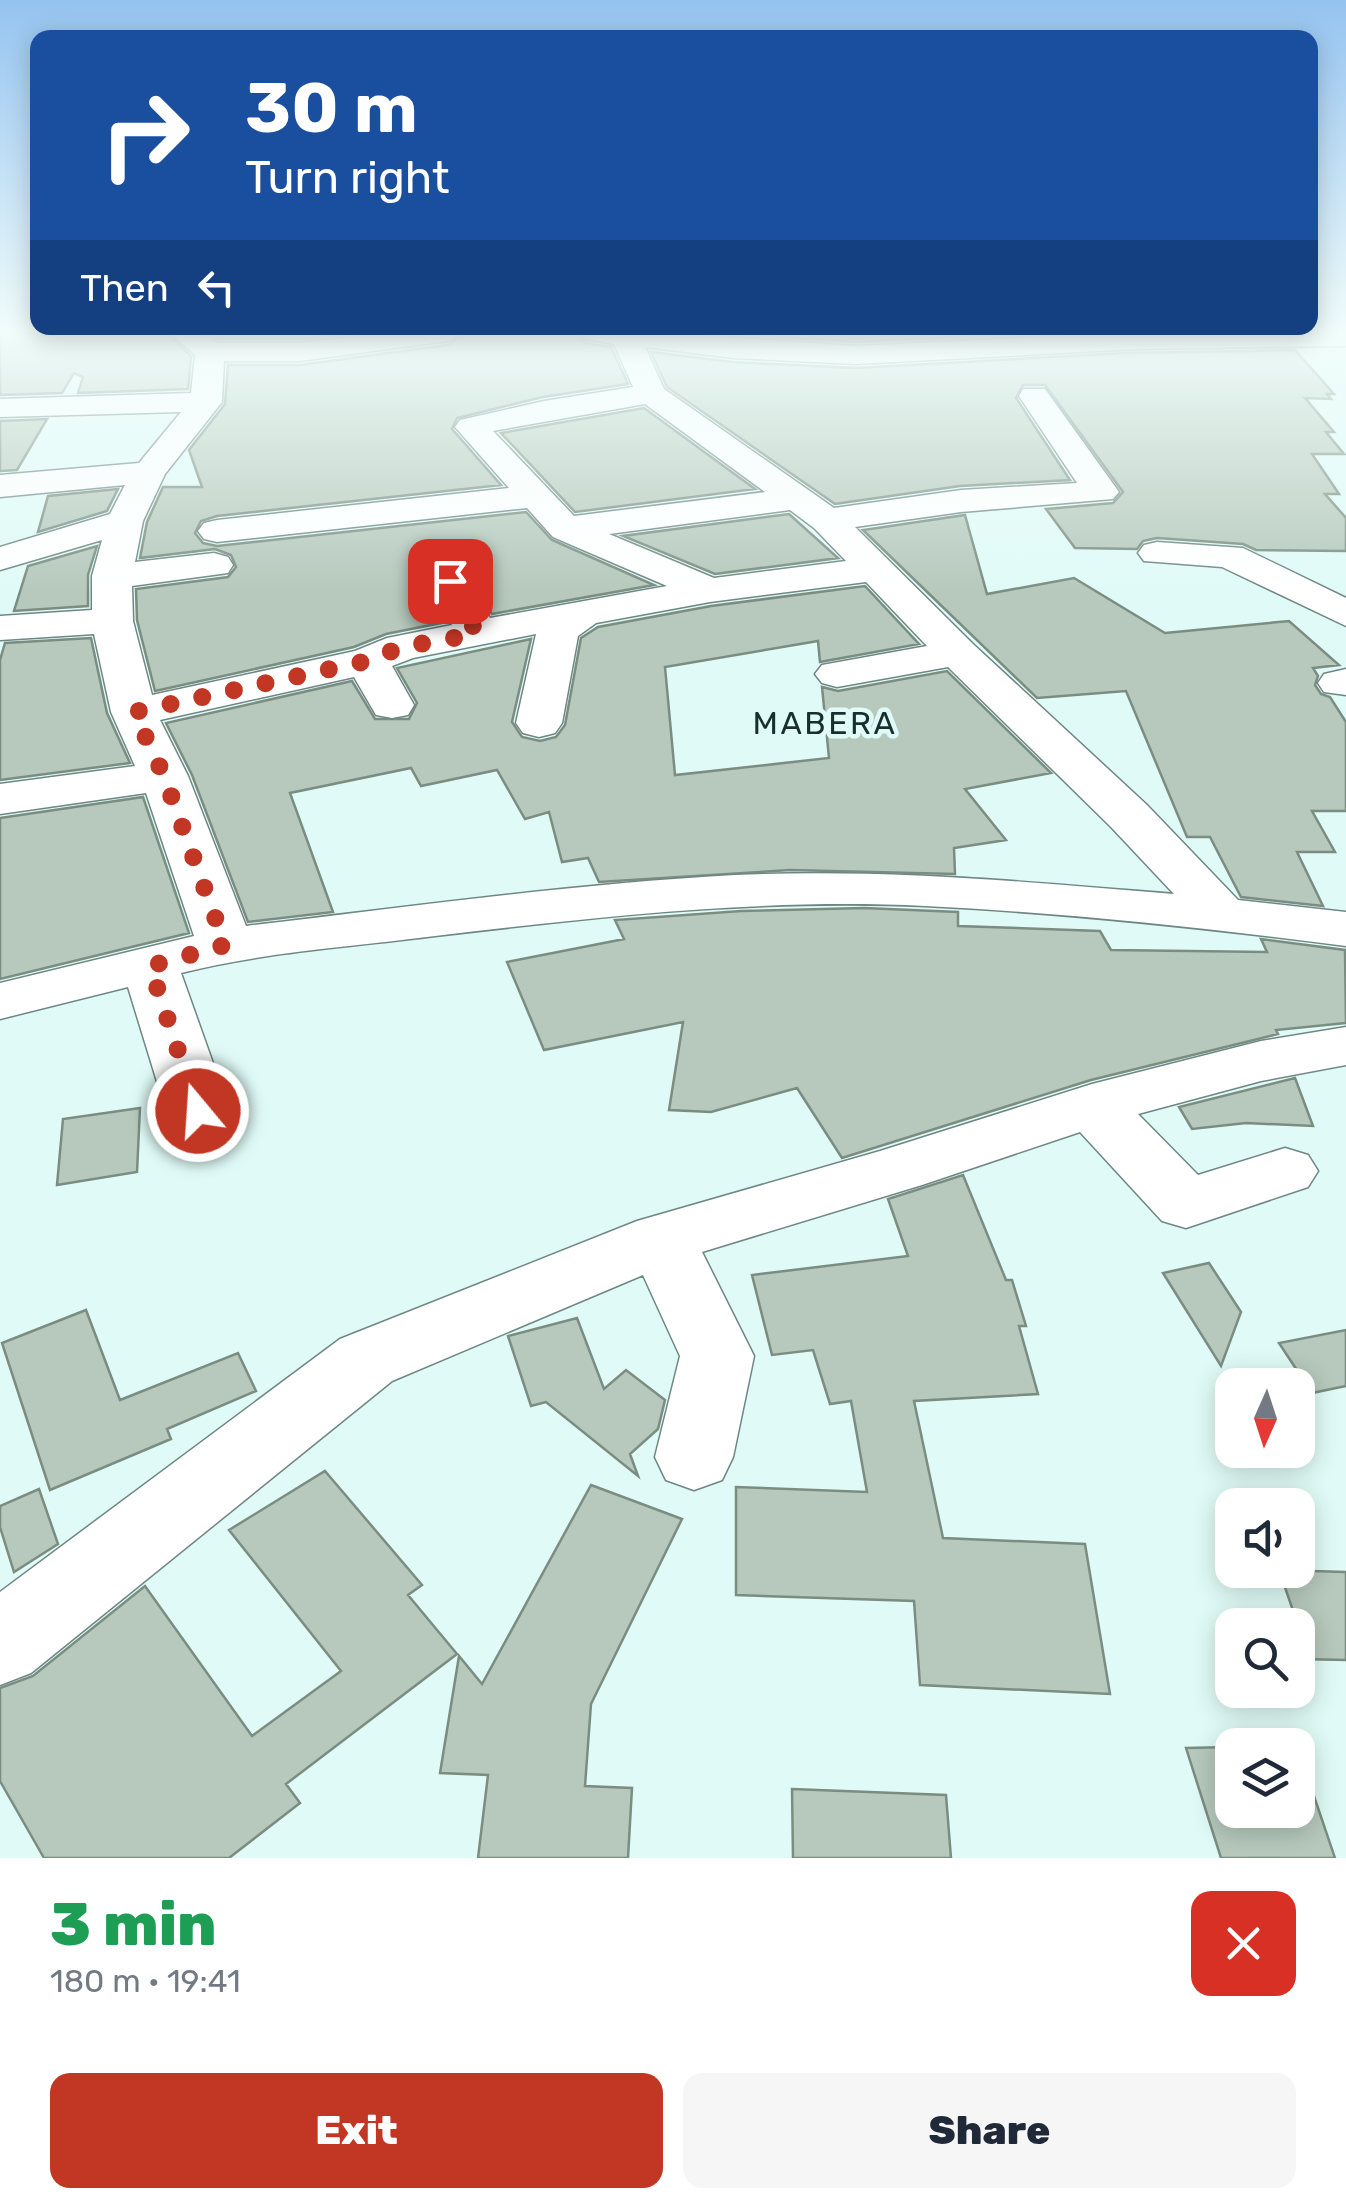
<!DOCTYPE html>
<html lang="en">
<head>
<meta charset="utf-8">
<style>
	body { margin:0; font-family:Rubik,sans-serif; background:#f6f6f7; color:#1f2937; height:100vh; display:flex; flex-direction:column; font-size:38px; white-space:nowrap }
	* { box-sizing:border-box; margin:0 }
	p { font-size:32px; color:#747a83 }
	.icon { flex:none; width:55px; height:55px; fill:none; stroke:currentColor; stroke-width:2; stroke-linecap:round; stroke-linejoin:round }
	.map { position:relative; height:1858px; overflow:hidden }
	.details { display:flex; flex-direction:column; background:#fff; flex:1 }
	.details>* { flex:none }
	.guide { position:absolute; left:30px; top:30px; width:1288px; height:305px; border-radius:20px; box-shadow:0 5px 25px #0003; background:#1a4fa0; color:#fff; overflow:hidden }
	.needle { width:65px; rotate:183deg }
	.fabs { position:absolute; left:1215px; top:1368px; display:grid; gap:20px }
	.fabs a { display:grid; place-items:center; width:100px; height:100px; border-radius:20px; background:#fff; box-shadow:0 5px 25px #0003; font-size:50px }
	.pin { position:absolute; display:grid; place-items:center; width:85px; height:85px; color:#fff; margin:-42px; border-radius:20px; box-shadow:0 5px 15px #0006 }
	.me { position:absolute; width:110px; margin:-55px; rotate:342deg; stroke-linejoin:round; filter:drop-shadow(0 0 8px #0008) }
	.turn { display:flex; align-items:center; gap:35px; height:210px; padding:0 50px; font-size:45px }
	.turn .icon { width:130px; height:130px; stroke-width:2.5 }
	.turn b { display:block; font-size:70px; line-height:85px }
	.then { display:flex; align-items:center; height:95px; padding:0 50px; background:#0003; gap:20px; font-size:38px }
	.round { display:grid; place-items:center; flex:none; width:105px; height:105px; border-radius:20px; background:#f6f6f7 }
	.summary { display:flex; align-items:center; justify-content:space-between; height:170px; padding:0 50px }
	h1 { font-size:60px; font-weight:800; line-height:75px; color:#1e9e55 }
	.cta { display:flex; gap:20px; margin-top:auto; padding:20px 50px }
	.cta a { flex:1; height:115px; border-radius:20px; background:#c23624; color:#fff; font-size:40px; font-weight:800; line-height:115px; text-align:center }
	.cta a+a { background:#f6f6f7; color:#1f2937 }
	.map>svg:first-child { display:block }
	.building { fill:#b6c9bc; stroke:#7b8d81; stroke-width:2.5 }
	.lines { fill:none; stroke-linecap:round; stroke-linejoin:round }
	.minor-casing { stroke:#6f8784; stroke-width:3 }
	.minor { fill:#fff; fill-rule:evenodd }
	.route { stroke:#c23624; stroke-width:18; stroke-dasharray:0 32.4 }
	.labels { text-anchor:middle; stroke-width:9; stroke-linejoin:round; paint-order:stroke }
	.neighbourhood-label { font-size:32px; letter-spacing:2.5px; fill:#192f2d; stroke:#e0fbf7 }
</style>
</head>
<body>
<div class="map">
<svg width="1346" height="1858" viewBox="0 0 1346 1858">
	<rect width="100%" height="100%" fill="#e0fbf7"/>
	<path class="building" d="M0 333H167L191 356 188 389 78 393 83 377 74 373 62 393 0 395Z
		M208 333H356L300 339H218Z
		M465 333H578L585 343 611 347 628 384 543 397 457 418 452 429 501 485 217 516 201 521 195 533 203 543 217 546 526 512 552 540 654 585 492 614 467 571 449 565 433 571 427 583 446 622 386 634 354 647 155 691 137 620 136 589 228 577 236 567 231 555 215 549 140 558 147 522 163 487H202L189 450 225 404 228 365H300L448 345Z
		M721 333H1050L856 342Z
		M1295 350 1334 394H1327L1331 399 1305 398 1334 432H1326L1344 454H1312L1339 494H1325L1346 518V551L1256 550 1243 544 1157 538 1143 541 1137 549 1075 548 1046 509 1113 503 1123 492 1045 385H1023L1016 398 1070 480 960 486 835 504 667 387 651 352 733 362 856 368 1125 353Z
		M644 408 755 489 575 512 501 433Z
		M47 419 17 470 0 471V421Z
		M118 489 107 511 38 532 48 496Z
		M789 514 838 558 715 574 623 536Z
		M965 515 987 594 1074 578 1165 633 1289 621 1339 665 1313 668 1318 676 1315 685 1321 694 1330 697 1346 722V811H1312L1335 852H1297L1323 906 1241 897 1210 837H1187L1126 691 1037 698 863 530Z
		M97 546 88 575V606L14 611 28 566Z
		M865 586 919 644 820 662 818 641 665 667 675 775 829 758 822 687 838 691 947 671 1051 773 965 789 1006 840 954 848 955 874 790 870 599 882 588 858 562 862 549 812 525 819 497 770 421 786 411 768 290 793 333 912 248 922 192 775 166 723 352 681 375 719H409L417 703 397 668 531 639 512 722 522 737 540 741 556 737 565 725 581 638 598 627 711 606Z
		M91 638 107 713 130 763 0 780V660L5 643Z
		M143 797 189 933 0 979V818Z
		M864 908 958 912V926L1100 931 1111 950 1267 952 1261 939 1345 950 1346 1023 1276 1030 1278 1034 1091 1080 842 1158 797 1088 711 1112 669 1110 683 1022 544 1050 507 962 624 939 615 920 741 911Z
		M1295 1078 1313 1126 1246 1123 1192 1129 1179 1107Z
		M140 1108 137 1172 57 1185 63 1119Z
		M963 1175 1006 1280H1012L1026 1326H1019L1038 1394 914 1401 943 1538 1085 1544 1110 1694 920 1685 914 1601 736 1595V1487L867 1492 851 1401 830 1404 813 1350 772 1355 752 1275 908 1256 888 1199Z
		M1209 1263 1241 1312 1221 1366 1163 1273Z
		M86 1310 120 1400 238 1353 256 1391 167 1429 171 1439 50 1490 2 1343Z
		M577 1318 604 1389 626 1370 665 1400 658 1429 630 1454 638 1476 546 1402 531 1406 508 1336Z
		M1346 1330V1386L1312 1393 1279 1343Z
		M325 1471 422 1585 408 1595 457 1654 286 1784 300 1803 229 1858H44L0 1781V1688L33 1676 145 1586 252 1736 341 1671 229 1530Z
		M591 1485 682 1519 591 1704 585 1786 632 1788 628 1858H478L488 1775 440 1773 459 1656 482 1684Z
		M39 1489 58 1544 14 1572 0 1527V1506Z
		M1279 1570 1346 1572V1660L1298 1659V1625Z
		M1232 1747V1810H1298V1749L1335 1858H1221L1186 1748Z
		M792 1789 946 1795 951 1858H793Z"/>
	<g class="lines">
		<g class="minor-casing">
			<path id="minor" d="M171 333H202L217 343H300L385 333H462L448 341 300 361H224L222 402 165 474 143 521 135 562 214 553 228 557 233 565 228 573 132 586 133 621 152 695 355 651 387 638 452 625 430 581 436 573 450 569 464 573 490 618 667 586 553 537 527 508 217 542 204 539 198 531 204 523 217 520 509 488 455 427 460 420 544 401 633 387 614 344 586 339 582 333H666L856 346 1117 333H1346V346L1138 349 856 364 733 358 645 347 664 389 834 508 961 490 1077 483 1019 396 1023 389H1045L1119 492 1113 499 961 512 855 527 973 644 1147 805 1238 900 1346 912V946C1206 928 1065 913 925 906 762 898 596 917 435 936 350 947 264 952 181 973L230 1111 220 1126 198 1132 176 1126 166 1111 128 987 0 1019V983L194 936 146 793 0 814V784L135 766 111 712 94 634 0 640V616L92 610V576L102 540 0 570V547L110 514 125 485 0 497V475L139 463 181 412 0 417V399L191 393 195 355ZM645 404 765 492 574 516 493 431ZM790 510 814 528 846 561 714 578 609 534ZM866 582 927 646 822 665 815 674 822 683 837 687 948 667 1111 827 1174 894C1028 882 882 868 735 875 571 884 408 907 246 926L188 776 160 720 354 677 376 715 392 718 408 715 414 705 392 666 413 658 536 634 516 723 523 733 539 737 555 733 562 723 578 636 596 623 710 602Z
				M1157 542 1243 548 1346 598V626L1222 567 1144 561 1138 553 1144 545Z
				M1346 669V695L1324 692 1318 683 1324 674Z
				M1346 1027V1065L1261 1081 1138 1114 1198 1175 1285 1148 1308 1155 1318 1171 1308 1187 1186 1228 1162 1221 1080 1132 922 1185 702 1252 754 1356 733 1457 722 1480 694 1490 666 1480 655 1457 680 1356 643 1275 392 1381 31 1673 0 1685V1592L340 1339 637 1221 880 1151 1092 1084 1261 1041Z"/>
		</g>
		<use href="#minor" class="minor"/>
	</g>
	<linearGradient id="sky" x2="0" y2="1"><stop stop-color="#94c3f0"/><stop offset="0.56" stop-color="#f1fdfb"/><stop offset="1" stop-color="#f1fdfb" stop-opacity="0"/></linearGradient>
	<rect width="1346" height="593" fill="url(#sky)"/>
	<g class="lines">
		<path class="route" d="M198 1111 150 966 225 945 164 776 134 712 367 661 402 647 477 634 450 581"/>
	</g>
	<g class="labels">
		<g class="neighbourhood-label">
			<text x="825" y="734">MABERA</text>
		</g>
	</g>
</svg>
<div class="fabs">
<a><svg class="needle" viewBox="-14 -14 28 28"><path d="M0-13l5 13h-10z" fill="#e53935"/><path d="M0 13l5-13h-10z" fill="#747a83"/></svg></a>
<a><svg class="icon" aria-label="sound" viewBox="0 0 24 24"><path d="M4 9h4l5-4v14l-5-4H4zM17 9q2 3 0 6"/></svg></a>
<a><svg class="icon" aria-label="search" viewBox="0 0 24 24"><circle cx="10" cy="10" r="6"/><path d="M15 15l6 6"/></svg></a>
<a><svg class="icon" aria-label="layers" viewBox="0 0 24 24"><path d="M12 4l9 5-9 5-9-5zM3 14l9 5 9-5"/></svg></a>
</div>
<div class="pin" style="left:450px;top:581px;background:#d93025"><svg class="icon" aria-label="arrive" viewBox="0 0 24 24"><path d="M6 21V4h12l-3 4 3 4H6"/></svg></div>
<svg class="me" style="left:198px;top:1111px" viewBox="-20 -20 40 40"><circle r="17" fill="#c23624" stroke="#fff" stroke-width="3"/><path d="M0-11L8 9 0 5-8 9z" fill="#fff"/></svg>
<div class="guide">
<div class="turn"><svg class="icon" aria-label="right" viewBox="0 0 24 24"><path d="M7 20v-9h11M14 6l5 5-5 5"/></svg><div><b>30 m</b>Turn right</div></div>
<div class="then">Then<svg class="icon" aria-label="left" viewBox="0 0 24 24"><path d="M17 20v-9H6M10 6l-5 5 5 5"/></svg></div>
</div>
</div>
<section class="details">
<div class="summary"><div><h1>3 min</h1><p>180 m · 19:41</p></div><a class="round" style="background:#d93025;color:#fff"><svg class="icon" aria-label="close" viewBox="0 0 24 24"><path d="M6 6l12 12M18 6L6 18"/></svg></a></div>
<div class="cta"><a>Exit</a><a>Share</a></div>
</section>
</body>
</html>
